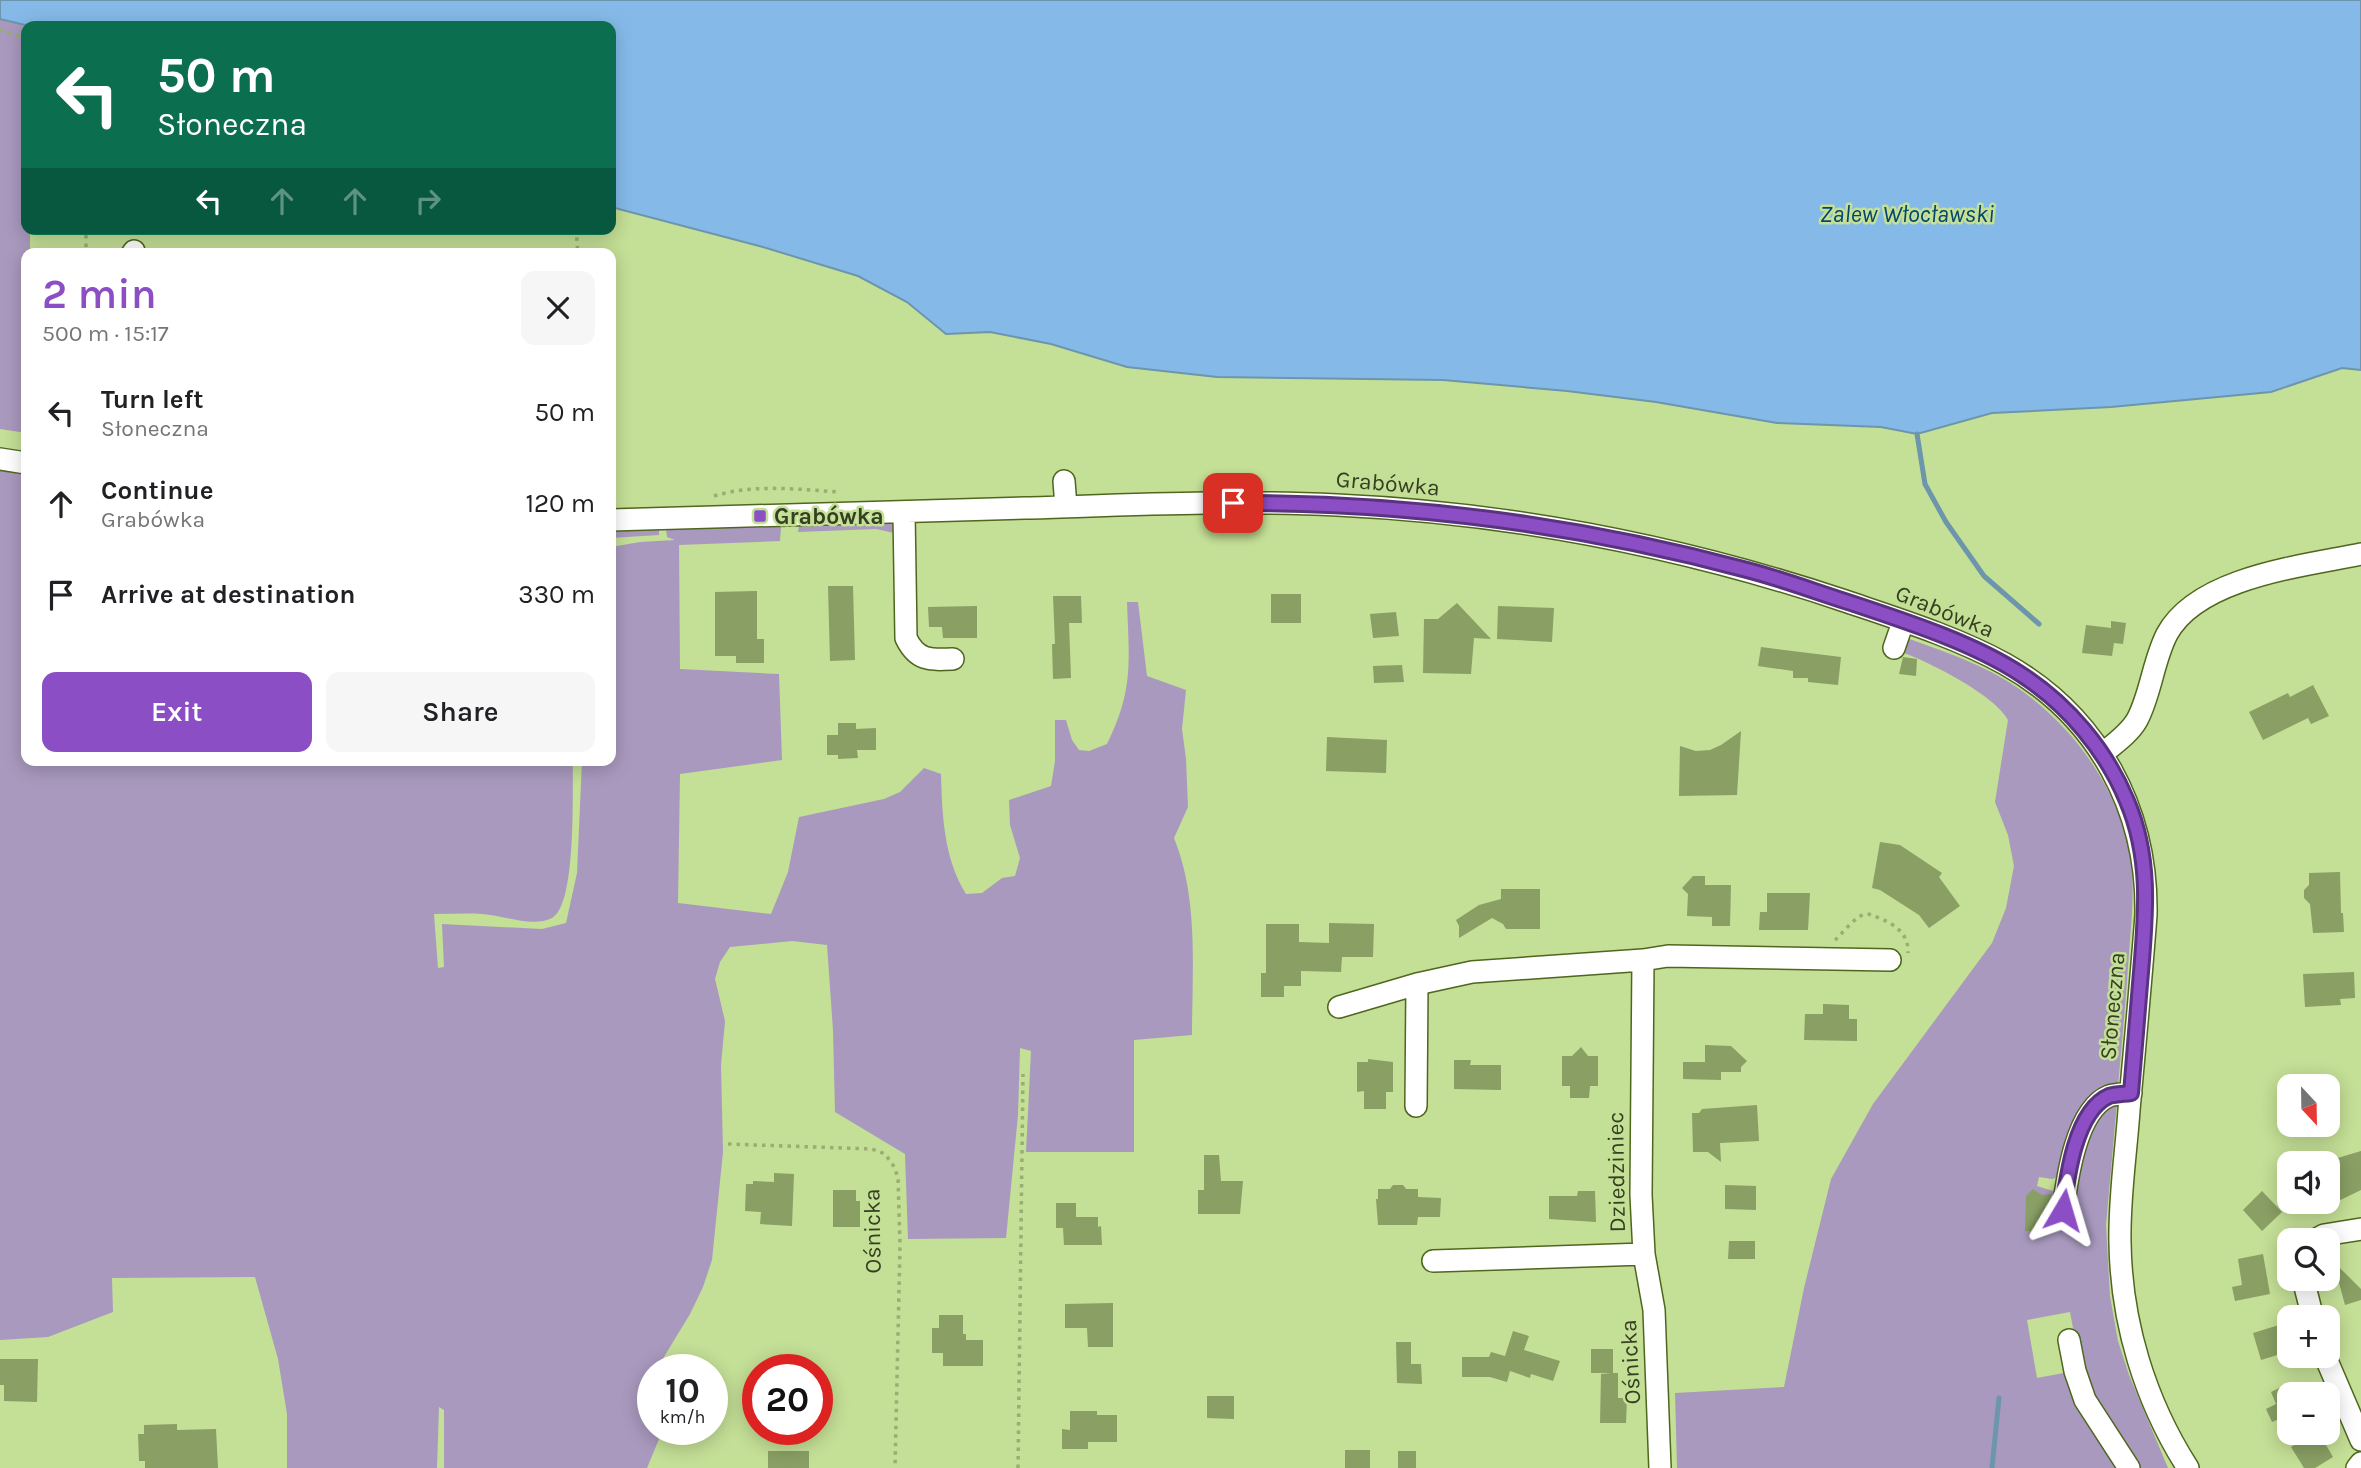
<!DOCTYPE html>
<html lang="en">
<head>
<meta charset="utf-8">
<style>
	body { margin:0; font-family:Karla,sans-serif; background:#f6f6f6; color:#202124; height:100vh; display:flex; flex-direction:column; font-size:26px; white-space:nowrap }
	* { box-sizing:border-box; margin:0 }
	p { font-size:23px; color:#757577 }
	.icon { flex:none; width:38px; height:38px; fill:none; stroke:currentColor; stroke-width:2; stroke-linecap:round; stroke-linejoin:round }
	.map { position:relative; flex:1; overflow:hidden }
	.panel { position:absolute; left:21px; top:248px; width:595px; height:518px; display:flex; flex-direction:column; background:#fff; border-radius:14px; box-shadow:0 4px 18px #0003 }
	.panel>* { flex:none }
	.banner { position:absolute; left:21px; top:21px; width:595px; height:214px; border-radius:14px; box-shadow:0 4px 18px #0003; background:#0b6e4f; color:#fff; overflow:hidden }
	.needle { width:46px; rotate:158deg }
	.controls { position:absolute; left:2277px; top:1074px; display:grid; gap:14px }
	.controls a { display:grid; place-items:center; width:63px; height:63px; border-radius:14px; background:#fff; box-shadow:0 4px 18px #0003; font-size:35px }
	.speed { position:absolute; left:637px; top:1354px; display:flex; gap:14px; font-size:35px; font-weight:700; text-align:center }
	.speed>* { display:grid; place-content:center; width:91px; height:91px; border-radius:50%; background:#fff; box-shadow:0 4px 18px #0003; line-height:1 }
	.speed small { font-size:18px; font-weight:400 }
	.speed .limit { border:10px solid #d22; background:#fff; color:#111 }
	.pin { position:absolute; display:grid; place-items:center; width:60px; height:60px; color:#fff; margin:-30px; border-radius:14px; box-shadow:0 4px 10px #0006 }
	.me { position:absolute; width:77px; margin:-38px; rotate:7deg; stroke-linejoin:round; filter:drop-shadow(0 0 5px #0008) }
	.turn { display:flex; align-items:center; gap:24px; height:147px; padding:0 21px; font-size:32px }
	.turn .icon { width:91px; height:91px; stroke-width:2.5 }
	.turn b { display:block; font-size:49px; line-height:60px }
	.lanes { display:flex; align-items:center; height:66px; padding:0 21px; background:#0003; justify-content:center; gap:35px; direction:ltr }
	.lanes .off { opacity:.35 }
	.round { display:grid; place-items:center; flex:none; width:74px; height:74px; border-radius:14px; background:#f6f6f6 }
	.headline { display:flex; align-items:center; justify-content:space-between; height:119px; padding:0 21px }
	h1 { font-size:42px; font-weight:600; line-height:52px; color:#8b4ec5 }
	.button { display:flex; gap:14px; margin-top:auto; padding:14px 21px }
	.button a { flex:1; height:80px; border-radius:14px; background:#8b4ec5; color:#fff; font-size:28px; font-weight:600; line-height:80px; text-align:center }
	.button a+a { background:#f6f6f6; color:#202124 }
	ul { padding:0; list-style:none }
	li { display:flex; align-items:center; gap:21px; height:91px; padding:0 21px }
	li div { flex:1 }
	li b { display:block; font-size:26px }
	li em { font-style:normal }
	.map>svg:first-child { display:block }
	.green { fill:#a999be }
	.water { fill:#85bae8; stroke:#6d95ac; stroke-width:2 }
	.lines { fill:none; stroke-linecap:round; stroke-linejoin:round }
	.stream { stroke:#6d95ac; stroke-width:5 }
	.building { fill:#899f64 }
	.minor-casing { stroke:#4f661e; stroke-width:24 }
	.path { stroke:#98ae72; stroke-width:3.5; stroke-dasharray:3.5 5; stroke-linecap:butt }
	.minor { stroke:#fff; stroke-width:21 }
	.route-casing { stroke:#5a3380; stroke-width:18 }
	.route { stroke:#8b4ec5; stroke-width:12 }
	.poi-dot { fill:#8b4ec5; stroke:#c4df96; stroke-width:2.5 }
	.labels { text-anchor:middle; stroke-width:5; stroke-linejoin:round; paint-order:stroke }
	.street-label { font-size:23px; fill:#353f21; stroke:#c4df96 }
	.poi-label { font-size:23px; font-weight:bold; fill:#353f21; stroke:#c4df96; text-anchor:start }
	.water-label { font-size:24px; font-style:italic; fill:#044670; stroke:#c4df96 }
</style>
</head>
<body>
<div class="map">
<svg width="2361" height="1468" viewBox="0 0 2361 1468">
	<rect width="100%" height="100%" fill="#c4df96"/>
	<path class="green" d="M0 19 29 26H26V229H30V254H26V433L0 429Z
		M0 471 26 474V761H573C572 790 577 905 552 918 532 928 503 915 482 914 466 913 450 914 434 914L438 968 444 967 442 924 542 929 566 923 577 873 582 761H611V547L640 542 675 540 667 537 666 529 781 527 780 541 679 545 680 669 779 674 782 760 680 774 678 903 771 914 788 872 799 817 884 799 900 792 924 768 941 774C942 815 944 859 966 894L982 893 1002 878 1015 876 1020 858 1010 825 1009 800 1051 786 1055 761V720H1066L1072 740 1079 750 1089 751 1107 744C1134 689 1129 661 1127 602H1138L1147 676 1186 690 1182 729 1186 759 1188 807 1174 838C1199 900 1192 969 1192 1035L1134 1040V1154V1152H1026L1031 1051 1020 1048 1018 1115 1006 1238 908 1239 905 1154 835 1112 833 1030 827 945 792 941 730 947 720 962 715 979 725 1021 721 1065 723 1152 712 1260 703 1287 690 1314 656 1370H653C653 1405 634 1405 659 1439L647 1468H444V1410L439 1407 437 1468H287V1414L278 1359 255 1277 112 1278 113 1312 48 1337 0 1340Z
		M899 523V534L876 529 798 532 799 525Z
		M659 529V535L611 538V531Z
		M1904 637C1937 649 1971 660 2002 678 2067 716 2121 787 2131 863 2135 894 2131 923 2129 953 2126 998 2122 1042 2118 1086 2074 1106 2076 1135 2060 1176L2052 1179 2039 1177 2037 1186 2056 1192 2060 1200 2057 1213 2066 1215C2070 1191 2083 1099 2117 1102L2106 1225 2110 1296 2118 1341 2129 1375 2168 1468H2137L2090 1394 2081 1370 2070 1312 2027 1320 2037 1378 2069 1372 2083 1407 2123 1468H1677L1675 1393 1784 1387 1804 1288 1831 1179 1873 1104 1992 943 2006 908 2014 866 2008 835 1995 802 2008 720C1994 694 1927 661 1899 651Z"/>
	<path class="water" d="M0 0H2361V370L2342 368 2271 392 2111 407 1992 413 1917 434 1881 427 1777 423 1656 402 1567 391 1443 380 1217 377 1127 367 1051 344 990 332 946 334 907 302 858 276 763 247 611 207V26H29L0 19Z"/>
	<g class="lines">
		<path class="stream" d="M1917 434 1925 484 1946 522 1984 576 2039 624
			M1992 1468 1999 1398"/>
	</g>
	<path class="building" d="M828 586H853L855 660 830 661Z
		M757 591V639H764V663H736V656H715V592Z
		M1271 594H1301V623H1271Z
		M1053 596H1081L1082 623H1069L1071 678 1053 679 1052 644H1055Z
		M1457 603 1491 639 1474 638 1471 674 1423 673 1424 619H1438Z
		M977 606V638H943L942 627H929L928 607Z
		M1498 606 1554 608 1552 642 1497 639Z
		M1396 612 1399 636 1373 638 1370 614Z
		M2111 621 2126 623 2123 644 2114 643 2112 656 2082 653 2086 625 2111 628Z
		M1761 647 1841 657 1838 685 1808 682V678H1793V671L1758 666Z
		M1903 657 1917 659 1916 676 1899 674Z
		M1402 665 1404 682 1374 683 1373 666Z
		M2313 685 2329 716 2311 724 2308 718 2263 740 2249 712 2288 693 2290 697Z
		M838 723H856V729L876 728V750H857L858 758 838 759V755H827V735H838Z
		M1741 731 1737 795 1679 796 1680 746 1696 751 1710 750 1721 745Z
		M1327 737 1387 740 1386 773 1326 771Z
		M1880 842 1900 845 1942 873 1939 877 1960 906 1929 928 1919 915 1880 890 1872 888Z
		M2340 872 2341 913H2343L2344 932 2313 933 2310 904 2304 898V890L2309 885V873Z
		M1693 876H1705V885H1731L1730 926H1712V917L1687 916 1688 894 1682 888Z
		M1501 889H1540V929H1506L1503 924 1492 918 1459 938V926L1456 920 1479 905 1501 899Z
		M1767 893H1810L1808 930H1759L1760 912H1767Z
		M1329 923 1374 924 1373 957H1342L1341 972 1301 971V986H1284V997H1261V973H1266V924H1299V942L1329 943Z
		M2354 972 2355 998 2340 999 2341 1005 2305 1007 2303 974Z
		M1823 1004 1849 1005V1019H1857V1041L1804 1040 1805 1014H1823Z
		M1705 1045 1731 1046 1747 1061 1741 1067V1072H1721V1080L1683 1079V1062H1705Z
		M1581 1047 1588 1056H1598V1086H1590L1589 1098H1570V1086H1562V1056H1572Z
		M1368 1059 1393 1062V1092H1386V1109H1364V1091L1357 1092V1062H1368Z
		M1454 1060H1471L1470 1065H1501V1090L1454 1089Z
		M1757 1105 1759 1141 1720 1143 1721 1162 1708 1152H1693L1692 1113H1699L1702 1109Z
		M2361 1151V1190L2328 1206V1164L2321 1163Z
		M1204 1155H1219L1221 1181H1243L1240 1214H1198V1190H1204Z
		M774 1173 794 1174 792 1226 760 1224 761 1212 745 1211 746 1184H753V1181L774 1182Z
		M1393 1185H1403L1406 1189H1418V1197L1441 1198 1440 1217H1418L1417 1225H1378L1376 1199H1378V1189H1390Z
		M1725 1185 1756 1186V1210L1725 1209Z
		M2033 1189 2042 1195 2052 1194 2051 1214 2060 1227 2056 1231H2025L2026 1196Z
		M833 1190H856V1201H860V1227H833Z
		M1578 1191H1595L1596 1222 1549 1219V1196H1577Z
		M2262 1191 2282 1212 2262 1231 2243 1210Z
		M1056 1203H1076V1217H1098V1227L1101 1226 1102 1245H1064L1063 1228H1056Z
		M1729 1241H1755V1259H1728Z
		M2263 1254 2270 1294 2235 1301 2232 1287 2242 1285 2238 1259Z
		M2333 1261 2361 1289V1300L2345 1305Z
		M1113 1303V1347H1088L1087 1328H1065V1304Z
		M939 1315H963V1334H966V1340H983V1366H943V1353H932V1328H939Z
		M2279 1325 2287 1352 2261 1360 2253 1333Z
		M1513 1331 1529 1336 1524 1350 1560 1361 1553 1381 1531 1374 1530 1378 1510 1371 1507 1382 1490 1377H1462V1357H1489L1491 1352 1505 1356Z
		M1396 1342H1411V1364H1421L1422 1384 1397 1383Z
		M1591 1349H1613V1373H1618V1398H1627L1626 1423H1600L1601 1374 1611 1373H1591Z
		M0 1359H38L37 1402 4 1401V1385H0Z
		M2289 1383V1433L2282 1418 2272 1422 2266 1409 2276 1404 2271 1392Z
		M1207 1396H1234V1419L1207 1418Z
		M1070 1411H1097V1415H1117V1442H1088V1449H1062V1429L1070 1430Z
		M177 1424V1430L216 1429 218 1468H145V1461H139L138 1434H144V1425Z
		M2314 1433H2319L2333 1457 2315 1468H2304L2291 1447Z
		M1345 1450H1370V1468H1345Z
		M768 1451H809V1468H768Z
		M1398 1451H1416V1468H1398Z"/>
	<g class="lines">
		<g class="minor-casing">
			<path id="minor" d="M132 254 134 251
				M0 459 26 463
				M1064 481 1066 507
				M904 512 906 638C917 661 930 660 953 659
				M611 520C749 516 887 512 1026 508 1129 505 1233 500 1337 505 1509 513 1681 546 1845 601 1898 619 1956 637 2005 664 2098 716 2148 810 2146 915 2141 980 2135 1045 2129 1110 2126 1154 2119 1198 2120 1242 2121 1322 2145 1401 2188 1468
				M1894 648 1903 622
				M2102 754C2114 744 2129 734 2137 720 2151 694 2153 661 2167 634 2198 577 2303 566 2361 554
				M1643 960 1641 1195 1644 1254 1654 1310 1660 1468
				M1339 1007 1417 984 1472 972 1643 960 1668 956 1890 960
				M1416 1106 1417 984
				M2063 1210C2067 1179 2076 1110 2109 1096 2116 1094 2124 1094 2131 1093
				M2313 1241 2324 1235 2361 1229
				M1433 1261 1644 1254
				M2303 1279 2313 1318
				M2069 1340 2075 1371 2085 1400 2129 1468
				M2325 1356 2361 1440
				M2357 1468 2361 1463"/>
		</g>
		<path class="path" d="M0 30 26 38
			M576 229 578 254
			M86 235V254
			M714 496C753 484 797 489 838 492
			M1835 940C1843 933 1856 915 1866 914 1871 914 1873 916 1877 917 1894 924 1909 933 1908 953
			M728 1144 872 1149 885 1154 893 1165 898 1177 900 1245 895 1468
			M1018 1468 1023 1074"/>
		<use href="#minor" class="minor"/>
	</g>
	<g class="lines">
		<g class="route-casing">
			<path id="route" d="M1233 503C1406 502 1579 525 1747 570 1782 579 1816 592 1851 603 1905 621 1974 643 2022 675 2068 705 2106 750 2127 801 2151 857 2146 913 2141 972 2138 1012 2134 1053 2131 1093 2124 1094 2116 1094 2109 1096 2075 1111 2067 1178 2063 1210"/>
		</g>
		<use href="#route" class="route"/>
	</g>
	<rect class="poi-dot" x="753" y="509" width="14" height="14" rx="3.5"/>
	<g class="labels">
		<g class="street-label">
			<text transform="translate(1388 483) rotate(5)" y="8">Grabówka</text>
			<text transform="translate(1945 611) rotate(22)" y="8">Grabówka</text>
			<text transform="translate(2112 1006) rotate(-85)" y="8">Słoneczna</text>
			<text transform="translate(1616 1172) rotate(-91)" y="8">Dziedziniec</text>
			<text transform="translate(872 1231) rotate(-91)" y="8">Ośnicka</text>
			<text transform="translate(1630 1362) rotate(-93)" y="8">Ośnicka</text>
		</g>
		<g class="poi-label">
			<text x="774" y="524">Grabówka</text>
		</g>
		<g class="water-label">
			<text x="1907" y="222">Zalew Włocławski</text>
		</g>
	</g>
</svg>
<div class="controls">
<a><svg class="needle" viewBox="-14 -14 28 28"><path d="M0-13l5 13h-10z" fill="#e53935"/><path d="M0 13l5-13h-10z" fill="#757577"/></svg></a>
<a><svg class="icon" aria-label="sound" viewBox="0 0 24 24"><path d="M4 9h4l5-4v14l-5-4H4zM17 9q2 3 0 6"/></svg></a>
<a><svg class="icon" aria-label="search" viewBox="0 0 24 24"><circle cx="10" cy="10" r="6"/><path d="M15 15l6 6"/></svg></a>
<a>+</a>
<a>−</a>
</div>
<div class="speed"><div>10<small>km/h</small></div><div class="limit">20</div></div>
<div class="pin" style="left:1233px;top:503px;background:#d93025"><svg class="icon" aria-label="arrive" viewBox="0 0 24 24"><path d="M6 21V4h12l-3 4 3 4H6"/></svg></div>
<svg class="me" style="left:2063px;top:1210px" viewBox="-20 -20 40 40"><path d="M0-17L14 15 0 8-14 15z" fill="#8b4ec5" stroke="#fff" stroke-width="4"/></svg>
<div class="banner">
<div class="turn"><svg class="icon" aria-label="left" viewBox="0 0 24 24"><path d="M17 20v-9H6M10 6l-5 5 5 5"/></svg><div><b>50 m</b>Słoneczna</div></div>
<div class="lanes"><svg class="icon" aria-label="left" viewBox="0 0 24 24"><path d="M17 20v-9H6M10 6l-5 5 5 5"/></svg><svg class="icon off" aria-label="ahead" viewBox="0 0 24 24"><path d="M12 20V5M6 11l6-6 6 6"/></svg><svg class="icon off" aria-label="ahead" viewBox="0 0 24 24"><path d="M12 20V5M6 11l6-6 6 6"/></svg><svg class="icon off" aria-label="right" viewBox="0 0 24 24"><path d="M7 20v-9h11M14 6l5 5-5 5"/></svg></div>
</div>
<section class="panel">
<div class="headline"><div><h1>2 min</h1><p>500 m · 15:17</p></div><a class="round"><svg class="icon" aria-label="close" viewBox="0 0 24 24"><path d="M6 6l12 12M18 6L6 18"/></svg></a></div>
<ul>
<li><svg class="icon" aria-label="left" viewBox="0 0 24 24"><path d="M17 20v-9H6M10 6l-5 5 5 5"/></svg><div><b>Turn left</b><p>Słoneczna</p></div><em>50 m</em></li>
<li><svg class="icon" aria-label="ahead" viewBox="0 0 24 24"><path d="M12 20V5M6 11l6-6 6 6"/></svg><div><b>Continue</b><p>Grabówka</p></div><em>120 m</em></li>
<li><svg class="icon" aria-label="arrive" viewBox="0 0 24 24"><path d="M6 21V4h12l-3 4 3 4H6"/></svg><div><b>Arrive at destination</b></div><em>330 m</em></li>
</ul>
<div class="button"><a>Exit</a><a>Share</a></div>
</section>
</div>
</body>
</html>
